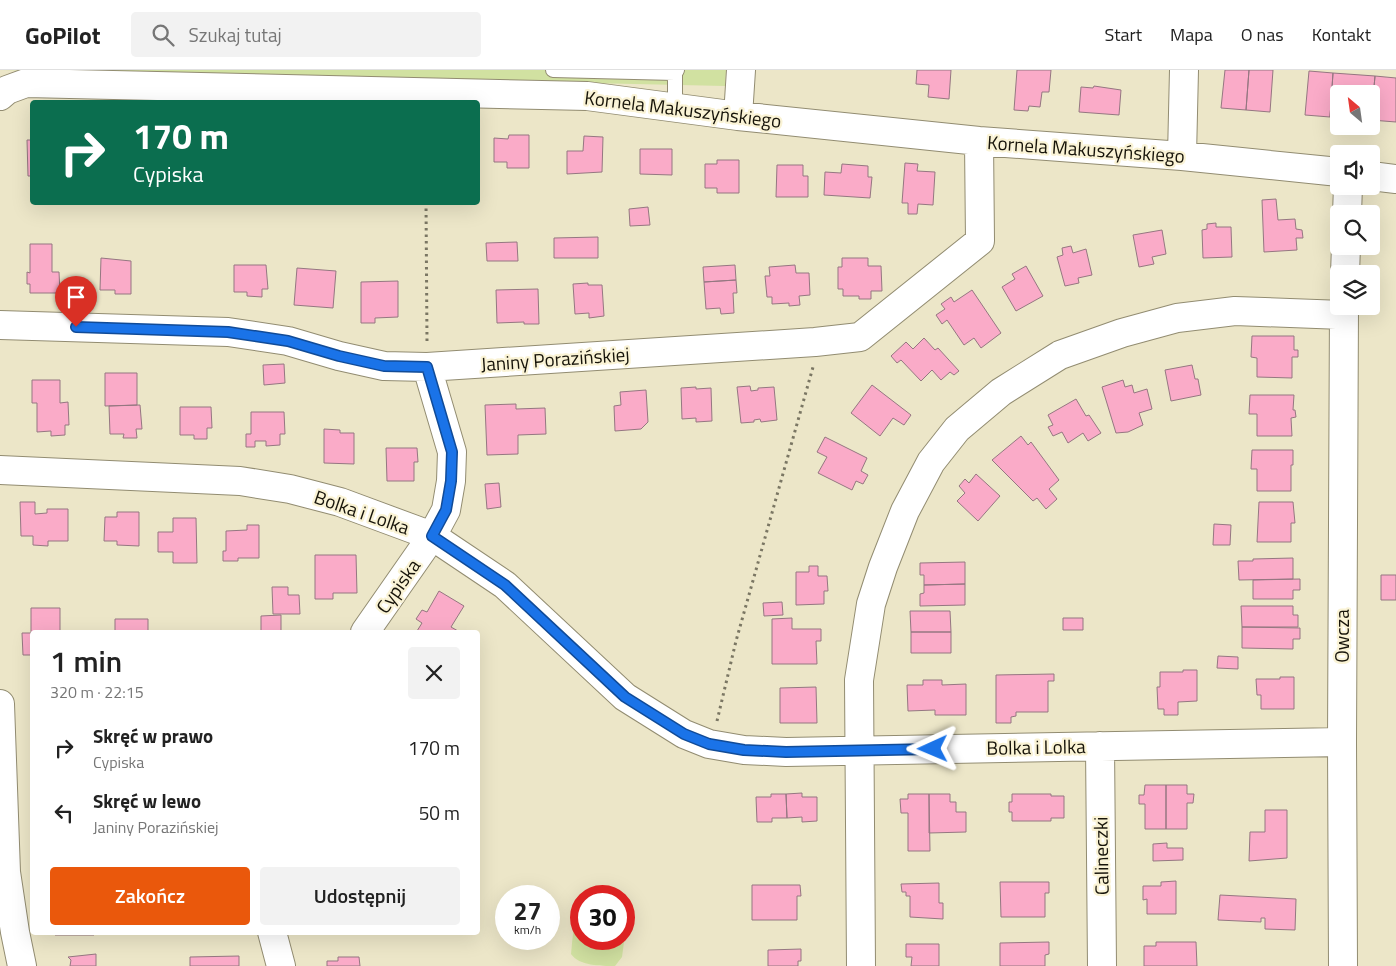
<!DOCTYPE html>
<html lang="pl">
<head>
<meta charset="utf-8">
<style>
	body { margin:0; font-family:"Titillium Web",sans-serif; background:#f2f2f2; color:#222; height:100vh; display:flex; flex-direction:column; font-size:19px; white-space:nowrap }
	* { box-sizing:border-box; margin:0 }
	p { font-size:16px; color:#767676 }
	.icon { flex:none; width:28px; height:28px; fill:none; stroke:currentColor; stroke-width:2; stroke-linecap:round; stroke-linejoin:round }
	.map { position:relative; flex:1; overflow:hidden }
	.panel { position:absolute; left:30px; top:560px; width:450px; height:305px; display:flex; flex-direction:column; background:#fff; border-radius:5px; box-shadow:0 5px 20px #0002 }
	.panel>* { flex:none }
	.top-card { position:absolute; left:30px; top:30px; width:450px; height:105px; border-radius:5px; box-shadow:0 5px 20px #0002; background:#0b6e4f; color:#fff; overflow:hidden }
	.needle { width:32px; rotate:331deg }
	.fabs { position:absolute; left:1330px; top:15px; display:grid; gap:10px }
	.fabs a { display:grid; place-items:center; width:50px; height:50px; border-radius:5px; background:#fff; box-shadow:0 5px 20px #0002; font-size:25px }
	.speed { position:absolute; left:495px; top:815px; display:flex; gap:10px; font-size:25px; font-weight:700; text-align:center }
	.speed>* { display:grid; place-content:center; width:65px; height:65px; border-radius:50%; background:#fff; box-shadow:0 5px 20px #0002; line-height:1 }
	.speed small { font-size:12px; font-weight:400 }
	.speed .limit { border:8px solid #d22; background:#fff; color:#111 }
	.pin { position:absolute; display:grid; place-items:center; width:42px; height:42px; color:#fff; margin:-51px -21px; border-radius:50% 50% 50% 0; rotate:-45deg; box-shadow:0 0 5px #0007 }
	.pin .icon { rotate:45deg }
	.me { position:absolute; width:55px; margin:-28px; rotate:269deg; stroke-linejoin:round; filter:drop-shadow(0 0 4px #0008) }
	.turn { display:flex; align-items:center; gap:18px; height:105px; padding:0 20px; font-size:22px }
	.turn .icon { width:65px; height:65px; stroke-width:2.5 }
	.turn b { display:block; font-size:35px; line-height:42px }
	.round { display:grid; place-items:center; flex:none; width:52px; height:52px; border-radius:5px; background:#f2f2f2 }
	.summary { display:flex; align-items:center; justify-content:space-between; height:85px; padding:0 20px }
	h1 { font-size:30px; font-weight:600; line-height:38px }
	.primary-button { display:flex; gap:10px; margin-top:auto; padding:10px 20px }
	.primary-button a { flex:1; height:58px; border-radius:5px; background:#ea580c; color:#fff; font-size:20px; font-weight:600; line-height:58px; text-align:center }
	.primary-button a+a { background:#f2f2f2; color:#222 }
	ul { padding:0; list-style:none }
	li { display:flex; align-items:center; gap:15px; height:65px; padding:0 20px }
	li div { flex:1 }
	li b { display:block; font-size:19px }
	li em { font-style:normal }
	header { display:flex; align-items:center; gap:30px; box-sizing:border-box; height:70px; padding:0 25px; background:#fff; border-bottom:1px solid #e0e0e0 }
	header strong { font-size:24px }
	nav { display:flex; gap:28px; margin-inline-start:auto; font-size:18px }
	.search { width:350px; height:45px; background:#f2f2f2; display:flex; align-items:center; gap:12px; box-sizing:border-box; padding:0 18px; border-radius:5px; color:#767676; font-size:19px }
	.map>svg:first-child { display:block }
	.green { fill:#d1e1a1 }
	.building { fill:#faabc8; stroke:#957781 }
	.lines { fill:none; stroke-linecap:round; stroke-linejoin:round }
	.service-casing { stroke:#928c71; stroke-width:16 }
	.minor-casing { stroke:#928c71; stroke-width:30 }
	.path { stroke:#7a7663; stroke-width:3; stroke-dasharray:2.5 4; stroke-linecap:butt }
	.service { stroke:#fff; stroke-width:14 }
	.minor { stroke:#fff; stroke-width:28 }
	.route-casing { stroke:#114b97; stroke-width:12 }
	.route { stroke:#1a73e8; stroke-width:9 }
	.labels { text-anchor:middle; stroke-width:4.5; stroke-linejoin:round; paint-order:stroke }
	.street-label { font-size:19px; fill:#17140a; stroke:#faf3d5 }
</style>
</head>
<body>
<header>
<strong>GoPilot</strong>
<div class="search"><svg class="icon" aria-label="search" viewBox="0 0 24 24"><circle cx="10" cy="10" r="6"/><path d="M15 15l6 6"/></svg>Szukaj tutaj</div>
<nav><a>Start</a><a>Mapa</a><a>O nas</a><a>Kontakt</a></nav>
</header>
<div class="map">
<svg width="1396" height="896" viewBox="0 0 1396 896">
	<rect width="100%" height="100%" fill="#ece6c8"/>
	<path class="green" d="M0 0H726L725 16Z
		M582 823 604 826H581V869H624V830L627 831 629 835 622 887 615 896C601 896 579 896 571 884L576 832 578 827Z"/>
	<path class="building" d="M917 0H951L949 29 928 27 929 15 916 14Z
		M1017 0H1051L1049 22H1042L1040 37 1029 36 1028 41 1014 40Z
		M1225 0H1249L1246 40 1221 38Z
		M1249 0H1273L1270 42 1246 40Z
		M1309 1 1333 3 1330 47 1305 45Z
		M1333 3 1375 6 1371 50V24H1339V48L1330 47Z
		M1375 6 1396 8V52L1371 50Z
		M1094 16 1121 20 1119 45 1079 42 1081 17 1093 18Z
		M509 65H529V98H507V92H494V68L508 69Z
		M584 66 603 67 602 102 567 104V81H583Z
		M27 70H32V106H28Z
		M640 79H672V105L640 104Z
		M717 90H739V123H717V118H705V94H717Z
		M905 93 918 94 917 101 935 102 933 135 918 134 917 144H908V133H902Z
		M842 94 868 96V107H872L870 128 824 125 825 102 841 103Z
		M777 95H803V106H808V127H776Z
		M1276 129 1278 150 1295 149 1296 159 1302 160 1303 168H1296L1297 180 1264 182 1262 130Z
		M648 137 650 155 630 156 629 139Z
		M1216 153V157H1231L1232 187 1203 188 1202 160 1207 159V154Z
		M1162 160 1166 184 1152 187 1154 194 1139 197 1133 165Z
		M598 167V188H554V168Z
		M517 172 518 191H487L486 173Z
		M30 174H52V202H59L60 223H30V214H27V202L30 203Z
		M1071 176 1073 183 1086 179 1092 205 1078 208 1079 213 1065 216 1057 187 1063 185 1062 178Z
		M101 188 131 191V224H115V220H100Z
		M842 188H868V196H881L882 221H871V229H859V226H843V219H838V197H842Z
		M234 195H266L268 219H262V227L247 226V222H234Z
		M735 195 736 210 704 212 703 197Z
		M795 195 796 203H809L810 225 799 226 800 235 789 236V233L772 234V227H767L765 206H770L769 197Z
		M1026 196 1043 226 1016 241 1002 217 1015 209 1012 204Z
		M297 198 336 201 333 238 294 235Z
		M736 210 737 223H733L734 243 721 244 720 238 706 239 704 212Z
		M398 211V247L375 248V253H361V212Z
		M588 213V215H602L604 246 589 248V243L575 244 573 214Z
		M538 219 539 254H524V252L497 253 496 220Z
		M972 220 1001 263 981 278 974 268 964 275 947 250 942 254 936 245 945 239 941 234 951 227 954 232Z
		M1252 266H1294V280H1298V287H1292V308L1257 307V288L1251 287Z
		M924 268 935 280 938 278 959 301 954 305 950 302 941 310 932 300 921 311 901 290 897 293 891 286 906 272 913 279Z
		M284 294 285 313 264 315 263 295Z
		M1192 295 1195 309H1198L1201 325 1171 331 1165 300Z
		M105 303H137V335L105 336Z
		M32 310H60V333L68 332 69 355H65V365L51 366V361L37 362V333H32Z
		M1123 310 1125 317 1132 315 1134 323 1147 319 1152 339 1139 343 1143 355 1128 362 1116 363 1102 317Z
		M872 315 911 345 904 355 893 348 880 366 851 343Z
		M750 316 751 321 758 320V318L774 317 777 350 761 352 760 349 754 350V352L741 353 737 317Z
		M696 317V319L711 318 712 351 696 352V348L682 349 681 318Z
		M646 320 648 352 641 359 615 361 614 336 621 335 620 322Z
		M1250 325H1294L1293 340H1295L1296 347 1291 348 1292 366H1257V344H1249Z
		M1076 329 1086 346 1089 345 1101 363 1088 371 1083 363 1068 373 1062 362 1053 366 1048 357 1053 355 1048 345Z
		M516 334V339L545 338 546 364 518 365V384L487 385 485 335Z
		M140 335 142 359H136L137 368H123L124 364H110L109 336Z
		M180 337H211L212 358H207V369H194V365H180Z
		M251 342H284L285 364H280V375L266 376V371H255V377H246V364H251Z
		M324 359 340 360V363H354V394L324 393Z
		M1021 366 1028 375 1031 372 1059 410 1049 419 1057 429 1046 439 1037 428 1033 431 992 390Z
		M825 367 867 388 861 401 868 405 863 414 856 411 852 420 818 403 827 387 817 382Z
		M386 378H417L418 392H414V411H387Z
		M1252 380H1293V395H1291V421H1257V399H1251Z
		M976 404 1000 426 978 451 957 431 965 423 959 416 965 409 969 413Z
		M499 413 501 437 487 439 485 414Z
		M20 432H35V444L47 443V439H68V471H48V476L33 475V466H21Z
		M1259 432H1293L1295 453H1291V472H1257Z
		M117 442H139V476L117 475V471H104L105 447H117Z
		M173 448H196L197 493H173V482H158V462H173Z
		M1214 454 1231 455 1230 475H1213Z
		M247 455H259V488H238V491H223V481H226V461L247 460Z
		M315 485H356L357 523H333V529H315Z
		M1293 488V509L1239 510 1238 491H1253V489Z
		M965 492V514L924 515V505H920V493Z
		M809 496H818V506H827L828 521H824V534L796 535V502H809Z
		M1381 505H1396V530H1381Z
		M1300 509V520H1293V529H1253V510Z
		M965 514V535L920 536V524L924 523V515Z
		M272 517H288V525H299L300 544H273Z
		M439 521 464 536 451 557 458 561 457 562H419L417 561 422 553 416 549 422 540 427 542Z
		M782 532 783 545 764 546 763 533Z
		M1241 536H1293V545H1298V557H1242Z
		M31 538H60V562H32V585H23L22 563H31Z
		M910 541H950L951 562H911Z
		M281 545V562H261V546Z
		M792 548V559H821V571H816L817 594H772V549Z
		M1063 548H1083V560H1063Z
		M115 549H148V562H115Z
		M1242 557 1300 558V569H1293V579L1242 578Z
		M911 562H951V583H911Z
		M1218 586 1238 587V599L1217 598Z
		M1183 600H1197V631L1178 632V645H1164V639H1158L1157 617H1160V602H1183Z
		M1054 604V611H1048V642H1016V646L1011 647V653H996V605Z
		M1280 607H1294V639H1261V625H1257L1256 609H1280Z
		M923 610H942V615L966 614V645H935V640L908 641 907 615H923Z
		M816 617 817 653H780V618Z
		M1145 715H1166V759H1145V734H1139V725H1144Z
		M1166 715H1187V724H1194L1193 733H1187V759H1166Z
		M802 723V727H817V751L802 752V747L787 748 786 724Z
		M771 724H786L787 748H772V752H757L756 727H771Z
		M908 724H929L930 781H908V743H901L900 729H908Z
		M929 724H950V732H956V742H966V762L929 763Z
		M1012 724H1051V726H1064V748H1051V751H1012V742H1009V732H1012Z
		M1265 740H1287V788L1249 791 1250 762H1265Z
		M1167 773V778H1183V790L1153 791V774Z
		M1176 811V844H1147V829L1143 830V816H1161V812Z
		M1000 812H1049V823H1045V847H1001Z
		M939 813V833H943V849L910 847V826H906V822H902L901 814Z
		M752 815H800L801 826H797V850H752Z
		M1220 825 1296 829 1295 860 1265 859V848H1261V852L1218 850Z
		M55 862H94V865H55Z
		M178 862H222L178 864Z
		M1049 872V884L1045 885V896H1000V873Z
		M1156 872H1196L1197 896H1144V876H1156Z
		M906 874H939V896H911L912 887H906Z
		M801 879V891H798V896H768V880Z
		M96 884V896H70L71 890 68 887Z
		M239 886V896H190V887Z
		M338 887H359L360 896H327V891H338Z"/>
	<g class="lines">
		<g class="service-casing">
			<path id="service" d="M553 0 675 3 677 0
				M675 3V38"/>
		</g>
		<g class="minor-casing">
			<path id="minor" d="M0 26 7 20 26 13 587 26 738 46 979 71 1182 86 1339 102
				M738 46 741 0
				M1182 86 1184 0
				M1371 106 1396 109
				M1347 144 1348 116
				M1345 204 1346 176
				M0 255 228 262 288 271 339 286 384 296 427 297 815 272 860 267 980 171 979 71
				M0 400 240 411 290 419 340 432 432 466 505 515 625 627 684 664 709 674 744 680 786 682 1342 672
				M365 562 432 466 446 440 451 411 452 382 427 297
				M0 634 6 802 15 862 22 896
				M1100 676 1102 896
				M272 862 281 896
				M861 896 859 610 871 534 883 497 905 441 931 392 957 359 1001 322 1060 285 1122 263 1177 248 1235 241 1343 245
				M1343 896 1342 672 1344 236"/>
		</g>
		<path class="path" d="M426 132 427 272
			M717 651 736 571 813 297"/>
		<use href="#service" class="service"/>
		<use href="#minor" class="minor"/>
	</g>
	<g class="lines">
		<g class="route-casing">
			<path id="route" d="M76 257 228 262 288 271 339 286 384 296 427 297 452 382 451 411 446 440 432 466 505 515 625 627 684 664 709 674 744 680 786 682 933 679"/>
		</g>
		<use href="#route" class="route"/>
	</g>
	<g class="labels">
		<g class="street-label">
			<text transform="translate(683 39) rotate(7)" y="7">Kornela Makuszyńskiego</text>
			<text transform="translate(1086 79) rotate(4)" y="7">Kornela Makuszyńskiego</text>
			<text transform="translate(555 289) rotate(-4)" y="7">Janiny Porazińskiej</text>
			<text transform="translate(362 442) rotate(19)" y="7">Bolka i Lolka</text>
			<text transform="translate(398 516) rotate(-55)" y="7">Cypiska</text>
			<text transform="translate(1342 566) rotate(-90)" y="7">Owcza</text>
			<text transform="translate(1036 677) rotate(-1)" y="7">Bolka i Lolka</text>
			<text transform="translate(1101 786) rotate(-91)" y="7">Calineczki</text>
		</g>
	</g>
</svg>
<div class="fabs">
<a><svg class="needle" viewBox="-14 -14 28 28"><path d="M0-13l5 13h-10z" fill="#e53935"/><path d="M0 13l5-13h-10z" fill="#767676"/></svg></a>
<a><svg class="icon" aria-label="sound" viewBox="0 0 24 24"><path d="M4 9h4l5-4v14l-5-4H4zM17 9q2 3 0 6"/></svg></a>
<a><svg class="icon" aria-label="search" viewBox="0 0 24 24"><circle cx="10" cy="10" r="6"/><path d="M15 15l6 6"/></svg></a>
<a><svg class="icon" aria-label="layers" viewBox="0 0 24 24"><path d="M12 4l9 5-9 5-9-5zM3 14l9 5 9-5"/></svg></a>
</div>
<div class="speed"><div>27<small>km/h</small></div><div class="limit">30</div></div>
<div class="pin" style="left:76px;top:257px;background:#d93025"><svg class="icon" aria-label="arrive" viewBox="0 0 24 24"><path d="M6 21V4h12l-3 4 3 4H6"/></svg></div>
<svg class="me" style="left:933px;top:679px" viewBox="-20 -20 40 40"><path d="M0-17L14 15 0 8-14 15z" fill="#1a73e8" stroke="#fff" stroke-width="4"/></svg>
<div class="top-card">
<div class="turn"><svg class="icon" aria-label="right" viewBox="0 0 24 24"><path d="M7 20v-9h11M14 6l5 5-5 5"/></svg><div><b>170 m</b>Cypiska</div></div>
</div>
<section class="panel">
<div class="summary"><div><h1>1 min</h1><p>320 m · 22:15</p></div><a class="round"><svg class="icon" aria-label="close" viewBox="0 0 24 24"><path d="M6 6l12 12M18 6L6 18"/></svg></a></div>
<ul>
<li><svg class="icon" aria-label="right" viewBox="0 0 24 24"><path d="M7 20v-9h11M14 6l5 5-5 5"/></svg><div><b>Skręć w prawo</b><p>Cypiska</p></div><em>170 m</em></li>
<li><svg class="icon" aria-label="left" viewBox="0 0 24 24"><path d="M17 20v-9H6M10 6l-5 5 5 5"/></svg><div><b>Skręć w lewo</b><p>Janiny Porazińskiej</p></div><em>50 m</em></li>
</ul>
<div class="primary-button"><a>Zakończ</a><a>Udostępnij</a></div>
</section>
</div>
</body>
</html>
